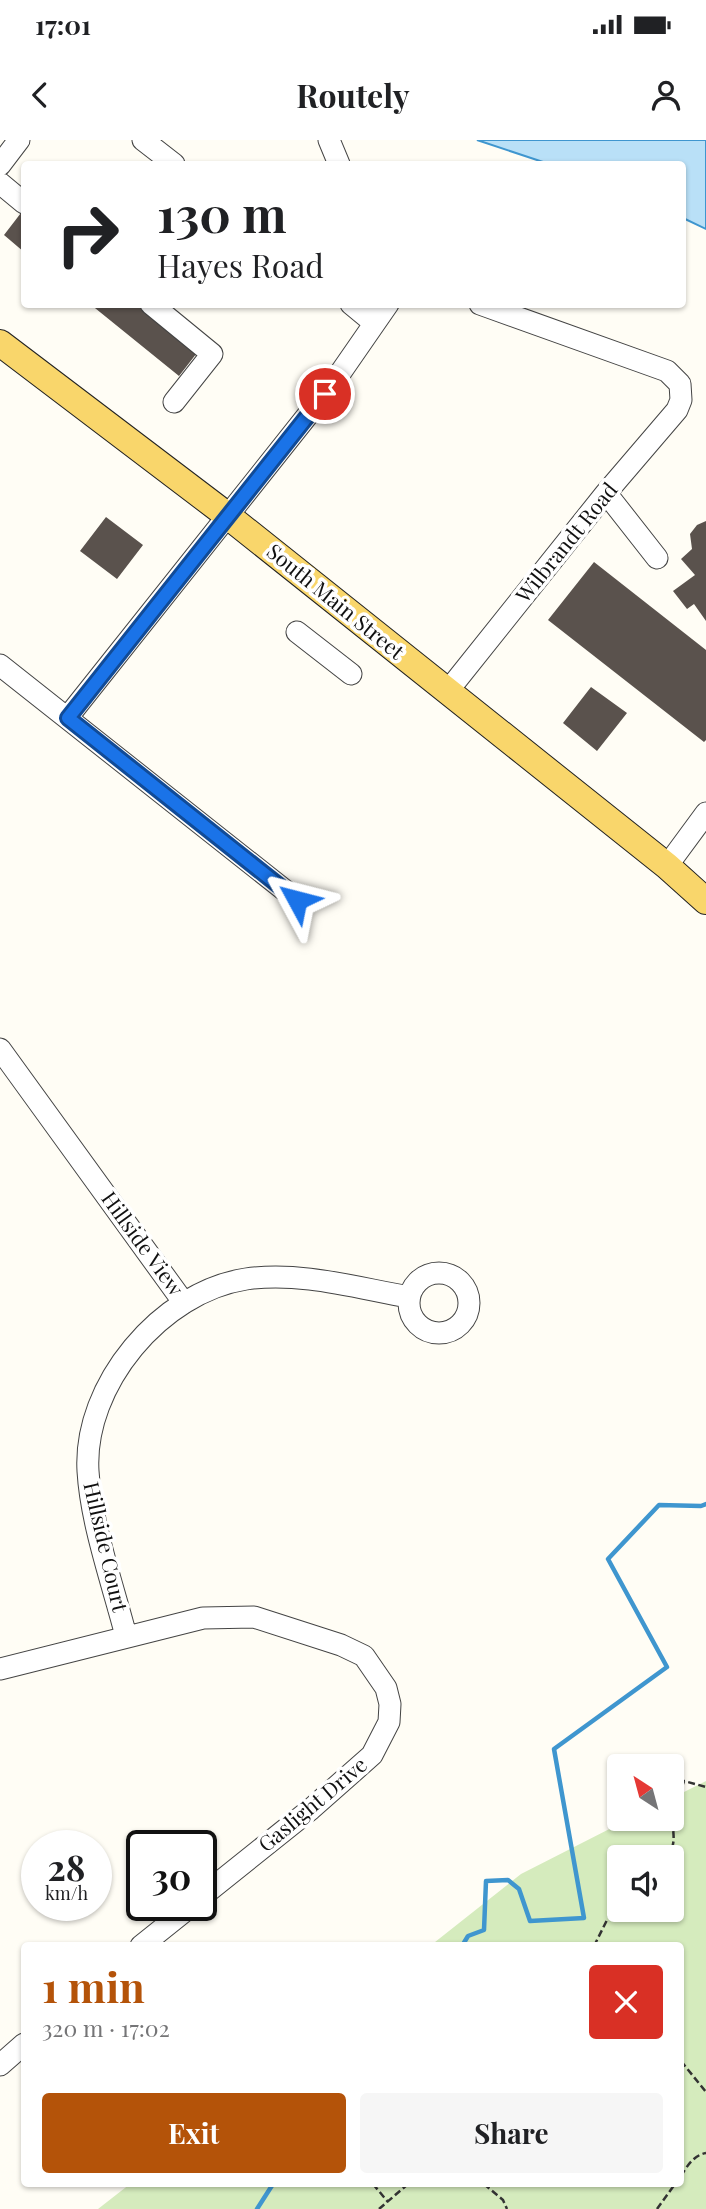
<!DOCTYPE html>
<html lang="en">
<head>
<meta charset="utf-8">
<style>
	body { margin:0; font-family:"Playfair Display",serif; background:#f6f6f6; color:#202124; height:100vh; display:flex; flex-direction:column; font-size:26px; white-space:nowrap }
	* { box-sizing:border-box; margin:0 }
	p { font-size:23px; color:#757577 }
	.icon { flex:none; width:38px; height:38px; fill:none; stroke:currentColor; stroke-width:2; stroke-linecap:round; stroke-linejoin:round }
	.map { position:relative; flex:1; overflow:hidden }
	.side { position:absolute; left:21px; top:1802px; width:663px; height:245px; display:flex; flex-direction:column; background:#fff; border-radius:7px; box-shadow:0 2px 5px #0004 }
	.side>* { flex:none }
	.top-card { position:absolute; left:21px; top:21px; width:665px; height:147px; border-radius:7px; box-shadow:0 2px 5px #0004; background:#fff; color:#202124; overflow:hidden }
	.needle { width:46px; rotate:324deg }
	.buttons { position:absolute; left:607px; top:1614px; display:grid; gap:14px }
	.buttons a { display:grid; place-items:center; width:77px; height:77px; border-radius:7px; background:#fff; box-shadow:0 2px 5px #0004; font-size:35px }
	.speed { position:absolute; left:21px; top:1690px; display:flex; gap:14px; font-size:35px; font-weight:700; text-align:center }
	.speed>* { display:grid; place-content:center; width:91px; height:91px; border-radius:50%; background:#fff; box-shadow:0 2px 5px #0004; line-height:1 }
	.speed small { font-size:18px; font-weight:400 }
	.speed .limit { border:4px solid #111; border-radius:10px; background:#fff; color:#111 }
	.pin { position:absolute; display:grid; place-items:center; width:60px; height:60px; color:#fff; margin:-30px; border:4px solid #fff; border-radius:50%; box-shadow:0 2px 7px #0007 }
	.me { position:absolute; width:77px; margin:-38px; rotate:308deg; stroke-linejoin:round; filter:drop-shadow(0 0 5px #0008) }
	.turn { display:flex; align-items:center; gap:24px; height:147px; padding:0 21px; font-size:32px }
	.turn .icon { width:91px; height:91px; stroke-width:2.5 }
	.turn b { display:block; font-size:49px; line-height:60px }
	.round { display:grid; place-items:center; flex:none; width:74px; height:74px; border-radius:7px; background:#f6f6f6 }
	.overview { display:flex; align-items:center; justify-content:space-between; height:119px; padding:0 21px }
	h1 { font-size:42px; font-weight:700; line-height:52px; color:#b45309 }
	.primary-button { display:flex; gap:14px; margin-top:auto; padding:14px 21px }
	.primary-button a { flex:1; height:80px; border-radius:7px; background:#b45309; color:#fff; font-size:28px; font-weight:700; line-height:80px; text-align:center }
	.primary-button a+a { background:#f6f6f6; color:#202124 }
	.status { display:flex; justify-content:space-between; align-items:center; height:49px; padding:0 35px; background:#fff; direction:ltr }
	.status svg { height:19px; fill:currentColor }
	header { display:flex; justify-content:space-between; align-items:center; height:91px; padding:0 21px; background:#fff; font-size:32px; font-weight:700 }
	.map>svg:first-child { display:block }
	.green { fill:#d5ebbd; fill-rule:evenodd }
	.water { fill:#b9e0f7; stroke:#3f96cf; stroke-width:2 }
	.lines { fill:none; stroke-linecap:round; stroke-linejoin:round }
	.stream { stroke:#3f96cf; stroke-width:4.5 }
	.building { fill:#5a524d }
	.minor-casing { stroke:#444; stroke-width:23 }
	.major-casing { stroke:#222; stroke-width:28 }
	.path { stroke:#333; stroke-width:2.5; stroke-dasharray:7 3.5; stroke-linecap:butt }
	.minor { stroke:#fff; stroke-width:21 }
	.major { stroke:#f9d66b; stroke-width:26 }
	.route-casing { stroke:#114b97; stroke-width:18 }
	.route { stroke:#1a73e8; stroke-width:12 }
	.labels { text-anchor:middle; stroke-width:7; stroke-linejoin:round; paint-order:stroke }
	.street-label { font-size:21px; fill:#111; stroke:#fff }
</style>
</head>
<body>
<div class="status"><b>17:01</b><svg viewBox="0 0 49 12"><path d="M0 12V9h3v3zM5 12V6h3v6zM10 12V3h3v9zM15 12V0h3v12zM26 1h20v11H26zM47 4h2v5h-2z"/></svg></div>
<header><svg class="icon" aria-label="back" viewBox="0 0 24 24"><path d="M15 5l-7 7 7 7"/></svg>Routely<svg class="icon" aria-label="person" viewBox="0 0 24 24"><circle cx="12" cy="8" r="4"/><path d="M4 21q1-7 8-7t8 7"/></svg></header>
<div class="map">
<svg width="706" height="2069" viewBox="0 0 706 2069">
	<rect width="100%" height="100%" fill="#fffdf5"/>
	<path class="green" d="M706 1641V2069H98L130 2044H681V1806H430L521 1734 631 1678H672V1658ZM620 1717H672V1769H620Z"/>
	<path class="water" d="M477 0H706V89L683 78 682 24H549Z"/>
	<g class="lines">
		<path class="stream" d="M462 1806 468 1796 484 1790 486 1741 508 1740 519 1749 530 1781 584 1778 554 1609 667 1527 608 1419 659 1365 701 1366 706 1364
			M257 2069 273 2044"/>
	</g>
	<path class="building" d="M24 69V112L4 95Z
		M90 164H144L200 209 179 236Z
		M106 377 143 405 117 439 80 411Z
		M706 381V481L694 464 687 469 673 451 695 435 681 419 692 409 690 394 697 385Z
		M594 422 706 510V600L704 602 548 480Z
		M591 547 627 573 597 611 563 583Z"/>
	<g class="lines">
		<g class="minor-casing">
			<path id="minor" d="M143 0 174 24
				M329 0 339 24
				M0 25 19 0
				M0 43 24 63
				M151 164 212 214 174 262
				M351 164 374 183
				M606 353 657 418
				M297 492 351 534
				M0 525 297 760
				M447 552 606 353 677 270 681 260 680 244 667 231 480 164
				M67 578 334 242 388 164
				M667 726 706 673
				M0 909 184 1163
				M409 1163a30 30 0 1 1 60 0a30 30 0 1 1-60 0Z
				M126 1496C113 1445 91 1384 88 1331 83 1245 161 1152 246 1139 300 1131 357 1148 409 1157
				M0 1529 203 1478 254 1477 341 1505 364 1516 386 1548 390 1564 389 1582 372 1615 311 1669 201 1757
				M141 1806 191 1766
				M0 1925 24 1904"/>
		</g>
		<g class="major-casing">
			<path id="major" d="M0 203 228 376 667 726 706 761"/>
		</g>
		<path class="path" d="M666 1717C678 1704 672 1694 673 1679 673 1671 681 1650 684 1641L706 1647
			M594 1806 608 1778 626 1769
			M681 1921 706 1952
			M681 2036C687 2026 694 2015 706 2013
			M373 2044 388 2062
			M484 2044 503 2060 507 2069
			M379 2069 408 2044
			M657 2069 675 2044"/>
		<use href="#minor" class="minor"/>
		<use href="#major" class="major"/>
	</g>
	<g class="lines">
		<g class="route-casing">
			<path id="route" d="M297 760 68 578 325 254"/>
		</g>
		<use href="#route" class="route"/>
	</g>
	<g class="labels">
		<g class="street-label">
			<text transform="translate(567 403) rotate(-51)" y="7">Wilbrandt Road</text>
			<text transform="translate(335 462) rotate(39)" y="7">South Main Street</text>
			<text transform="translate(142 1104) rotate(54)" y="7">Hillside View</text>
			<text transform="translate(105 1407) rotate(77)" y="7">Hillside Court</text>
			<text transform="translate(313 1665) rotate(-40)" y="7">Gaslight Drive</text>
		</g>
	</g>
</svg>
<div class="buttons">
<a><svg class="needle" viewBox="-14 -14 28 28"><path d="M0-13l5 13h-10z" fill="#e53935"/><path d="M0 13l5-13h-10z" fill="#757577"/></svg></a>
<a><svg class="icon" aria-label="sound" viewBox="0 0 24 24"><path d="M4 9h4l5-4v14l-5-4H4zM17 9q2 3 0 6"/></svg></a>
</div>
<div class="speed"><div>28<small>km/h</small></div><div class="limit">30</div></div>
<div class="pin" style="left:325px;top:254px;background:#d93025"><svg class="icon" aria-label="arrive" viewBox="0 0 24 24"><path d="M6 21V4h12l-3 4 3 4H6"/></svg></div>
<svg class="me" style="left:297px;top:760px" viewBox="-20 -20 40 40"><path d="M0-17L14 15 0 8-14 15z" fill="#1a73e8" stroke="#fff" stroke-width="4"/></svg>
<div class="top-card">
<div class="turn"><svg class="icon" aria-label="right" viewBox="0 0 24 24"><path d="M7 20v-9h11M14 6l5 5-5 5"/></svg><div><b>130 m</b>Hayes Road</div></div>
</div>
<section class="side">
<div class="overview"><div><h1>1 min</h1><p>320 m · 17:02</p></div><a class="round" style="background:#d93025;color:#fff"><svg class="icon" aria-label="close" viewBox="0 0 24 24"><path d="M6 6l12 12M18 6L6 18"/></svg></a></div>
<div class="primary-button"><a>Exit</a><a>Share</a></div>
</section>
</div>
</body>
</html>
